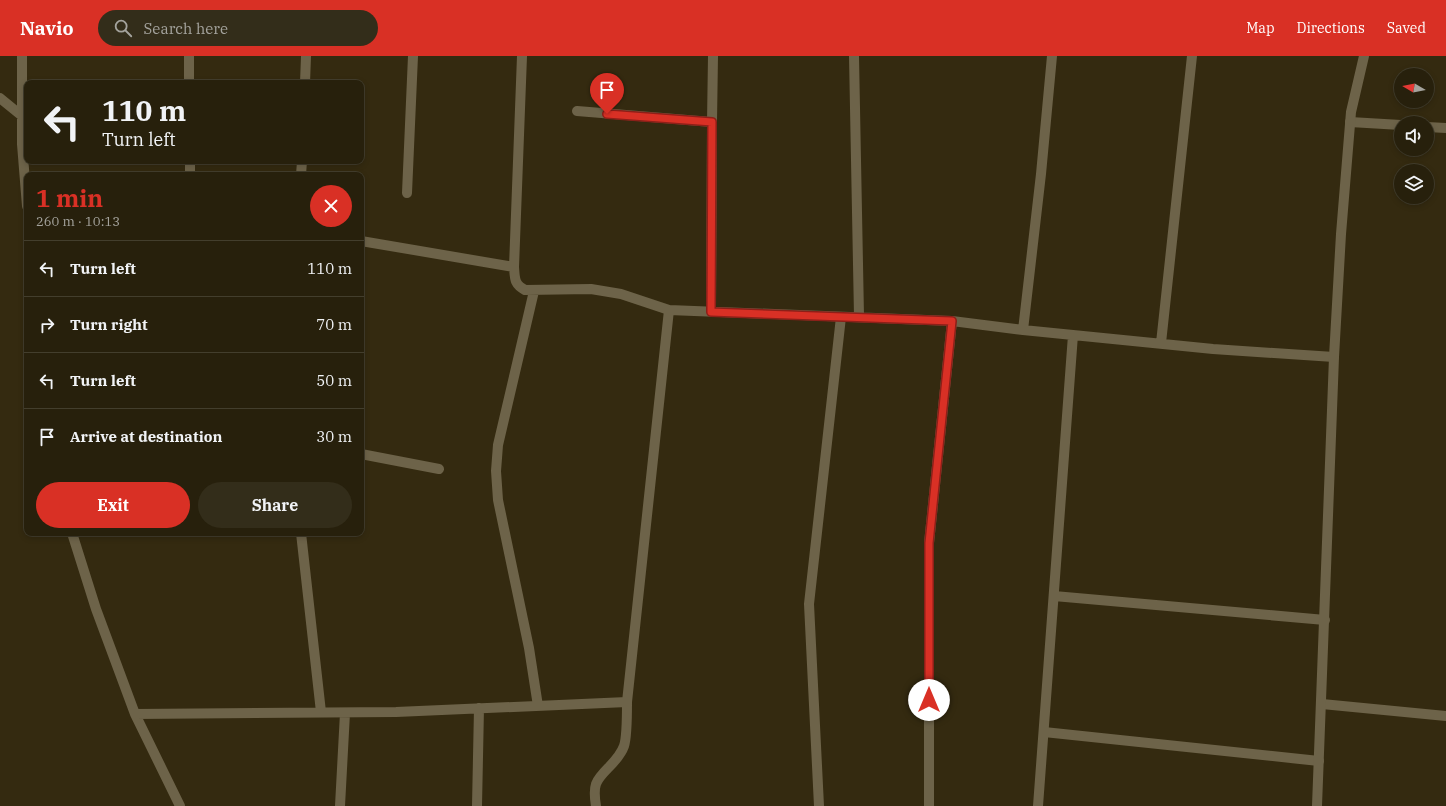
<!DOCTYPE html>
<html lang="en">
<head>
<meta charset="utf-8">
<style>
	body { margin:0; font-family:"IBM Plex Serif",serif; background:#332d1a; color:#f1f3f6; height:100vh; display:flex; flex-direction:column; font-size:15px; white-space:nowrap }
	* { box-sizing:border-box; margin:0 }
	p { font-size:13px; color:#a4a39d }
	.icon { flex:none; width:22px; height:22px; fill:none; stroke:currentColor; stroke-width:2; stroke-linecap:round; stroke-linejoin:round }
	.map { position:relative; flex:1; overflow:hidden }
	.details { position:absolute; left:24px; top:116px; width:340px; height:364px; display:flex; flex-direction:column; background:#27200c; border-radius:8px; box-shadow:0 2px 6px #0003,0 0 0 1px #433e2d }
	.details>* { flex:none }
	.hud { position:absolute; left:24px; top:24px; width:340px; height:84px; border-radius:8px; box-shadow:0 2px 6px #0003,0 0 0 1px #433e2d; background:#27200c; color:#f1f3f6; overflow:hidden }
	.needle { width:26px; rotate:280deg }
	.controls { position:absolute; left:1394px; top:12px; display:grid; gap:8px }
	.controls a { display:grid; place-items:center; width:40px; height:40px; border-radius:50%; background:#27200c; box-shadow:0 2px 6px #0003,0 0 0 1px #433e2d; font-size:20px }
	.pin { position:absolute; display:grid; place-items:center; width:34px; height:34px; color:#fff; margin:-41px -17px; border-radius:50% 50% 50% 0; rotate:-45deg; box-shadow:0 0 4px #0007 }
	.pin .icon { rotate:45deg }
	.me { position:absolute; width:44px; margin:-22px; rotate:0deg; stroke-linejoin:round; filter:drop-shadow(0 0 3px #0008) }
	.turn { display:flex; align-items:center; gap:14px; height:84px; padding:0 12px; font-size:18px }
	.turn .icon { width:52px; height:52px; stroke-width:2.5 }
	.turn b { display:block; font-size:28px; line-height:34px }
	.round { display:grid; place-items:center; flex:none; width:42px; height:42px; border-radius:21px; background:#332d1a }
	.head { display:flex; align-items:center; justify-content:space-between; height:68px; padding:0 12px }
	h1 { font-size:24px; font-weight:700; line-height:30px; color:#d93025 }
	.cta { display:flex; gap:8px; margin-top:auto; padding:8px 12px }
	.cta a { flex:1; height:46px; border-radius:24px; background:#d93025; color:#fff; font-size:16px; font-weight:700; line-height:46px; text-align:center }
	.cta a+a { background:#332d1a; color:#f1f3f6 }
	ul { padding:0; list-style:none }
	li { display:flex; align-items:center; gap:12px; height:56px; padding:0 12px; border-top:1px solid #433e2d }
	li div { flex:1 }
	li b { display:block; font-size:15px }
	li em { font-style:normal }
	header { display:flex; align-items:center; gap:24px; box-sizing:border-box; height:56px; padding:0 20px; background:#d93025; color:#fff }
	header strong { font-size:19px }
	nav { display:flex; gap:22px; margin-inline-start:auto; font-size:14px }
	.search { width:280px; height:36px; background:#332d1a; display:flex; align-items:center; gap:10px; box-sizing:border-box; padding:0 14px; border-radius:22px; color:#a4a39d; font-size:15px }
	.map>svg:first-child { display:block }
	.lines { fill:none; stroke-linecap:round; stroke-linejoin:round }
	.minor { stroke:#6d6349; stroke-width:10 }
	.tertiary { stroke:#6d6349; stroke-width:10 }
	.route-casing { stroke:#8d1f18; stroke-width:10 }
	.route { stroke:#d93025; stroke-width:7 }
</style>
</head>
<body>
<header>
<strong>Navio</strong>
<div class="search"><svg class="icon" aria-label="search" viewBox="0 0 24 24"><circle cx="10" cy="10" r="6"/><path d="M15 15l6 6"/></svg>Search here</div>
<nav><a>Map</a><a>Directions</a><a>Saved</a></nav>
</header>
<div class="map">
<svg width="1446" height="750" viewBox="0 0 1446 750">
	<rect width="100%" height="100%" fill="#342a10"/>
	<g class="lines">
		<path class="minor" d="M22 0V88L27 150
			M189 0V27
			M522 0 514 211C515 223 514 228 525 234L591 233 621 238 669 254 952 265 1023 274 1213 293 1334 301
			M854 0 859 260
			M305 27 306 0
			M0 42 22 60
			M577 55 712 66
			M1350 66 1401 69
			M1427 71 1446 72
			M190 105V119
			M301 119 302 105
			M407 137 413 0
			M361 185 514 211
			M534 235 498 389 496 415 498 444 529 592 538 650
			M711 256 712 66 713 0
			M1023 274 1041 118 1052 0
			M1161 287 1192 0
			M361 398 439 413
			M72 477 96 553 135 658 180 750
			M301 477 321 656
			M1054 540 1325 564
			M1322 648 1446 660
			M135 658 396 656 627 646
			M1044 676 1319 705
			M340 750 345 657
			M477 750 479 652
			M596 750C595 744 594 734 596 728 601 715 618 707 624 690 627 681 627 657 627 646L669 254
			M819 750 809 548 841 261
			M929 750V487L952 265
			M1038 750 1073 279"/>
		<path class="tertiary" d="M1317 750 1334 301 1341 178 1351 56 1364 0"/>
	</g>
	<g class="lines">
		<g class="route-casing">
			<path id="route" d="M607 58 712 66 711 256 952 265 929 487V644"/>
		</g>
		<use href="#route" class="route"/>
	</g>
</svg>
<div class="controls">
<a><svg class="needle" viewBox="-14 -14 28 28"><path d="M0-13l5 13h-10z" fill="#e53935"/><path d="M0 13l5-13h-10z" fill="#a4a39d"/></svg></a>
<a><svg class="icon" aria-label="sound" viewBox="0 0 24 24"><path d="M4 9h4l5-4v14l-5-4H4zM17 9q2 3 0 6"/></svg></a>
<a><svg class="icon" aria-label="layers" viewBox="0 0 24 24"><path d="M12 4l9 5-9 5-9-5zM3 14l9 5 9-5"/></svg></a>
</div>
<div class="pin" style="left:607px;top:58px;background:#d93025"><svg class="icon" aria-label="arrive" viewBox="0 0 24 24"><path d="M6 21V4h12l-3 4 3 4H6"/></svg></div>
<svg class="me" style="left:929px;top:644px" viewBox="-20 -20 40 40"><circle r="19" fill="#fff"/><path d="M0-13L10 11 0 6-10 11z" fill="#d93025"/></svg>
<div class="hud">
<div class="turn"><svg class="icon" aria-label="left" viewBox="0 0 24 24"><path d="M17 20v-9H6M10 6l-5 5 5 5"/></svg><div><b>110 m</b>Turn left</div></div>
</div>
<section class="details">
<div class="head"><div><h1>1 min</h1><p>260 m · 10:13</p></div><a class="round" style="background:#d93025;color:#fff"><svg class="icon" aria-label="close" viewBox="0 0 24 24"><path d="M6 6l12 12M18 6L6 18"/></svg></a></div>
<ul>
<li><svg class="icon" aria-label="left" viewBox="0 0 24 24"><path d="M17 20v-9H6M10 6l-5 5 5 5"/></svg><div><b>Turn left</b></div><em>110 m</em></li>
<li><svg class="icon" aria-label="right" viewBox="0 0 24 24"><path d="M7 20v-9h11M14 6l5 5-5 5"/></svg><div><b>Turn right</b></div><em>70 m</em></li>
<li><svg class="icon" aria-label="left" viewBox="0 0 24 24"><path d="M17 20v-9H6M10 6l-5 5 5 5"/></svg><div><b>Turn left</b></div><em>50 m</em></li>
<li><svg class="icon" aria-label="arrive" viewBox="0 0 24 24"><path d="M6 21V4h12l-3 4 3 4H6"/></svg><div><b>Arrive at destination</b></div><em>30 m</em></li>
</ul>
<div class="cta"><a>Exit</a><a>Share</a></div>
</section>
</div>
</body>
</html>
